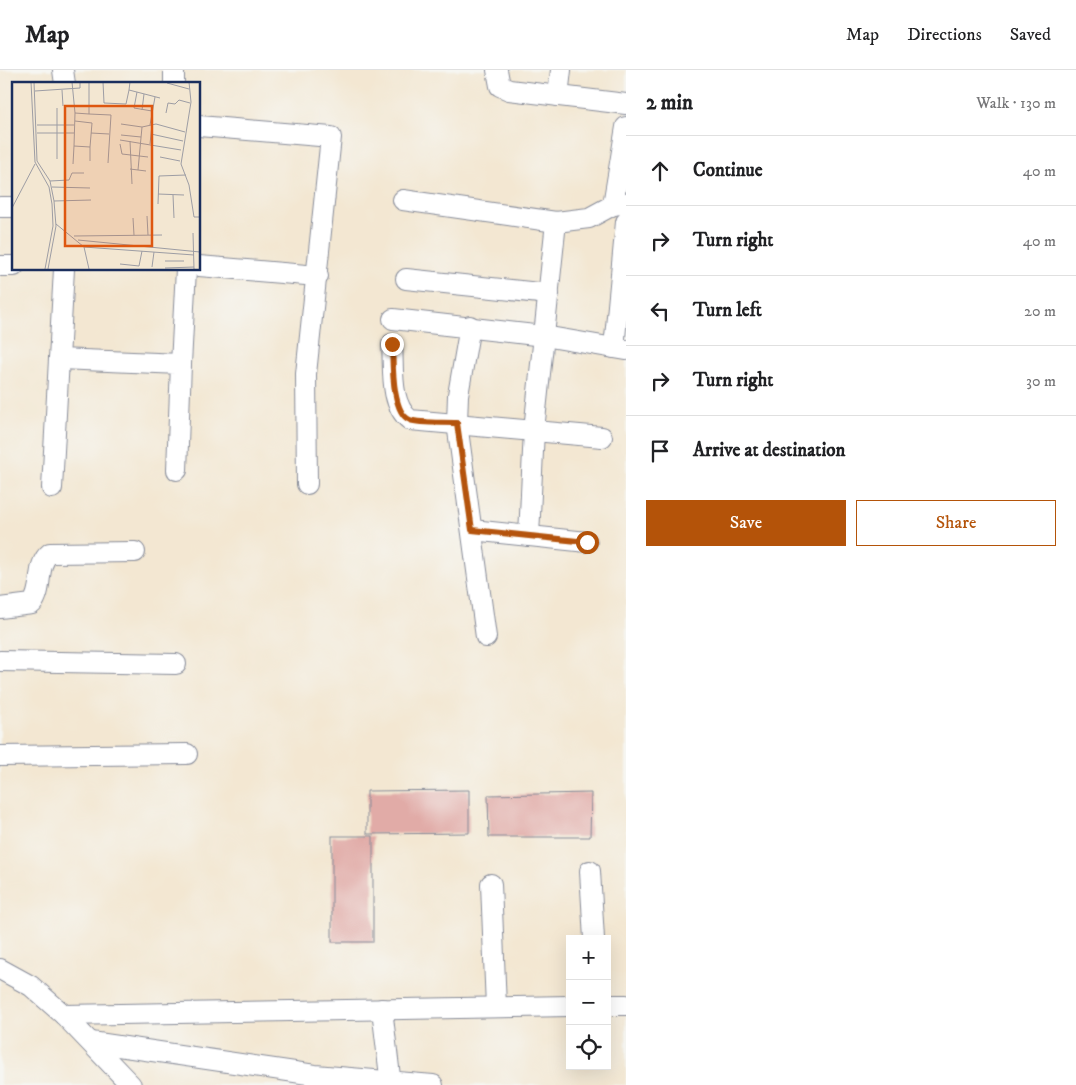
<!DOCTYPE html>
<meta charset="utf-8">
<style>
:root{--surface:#fff;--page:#f6f6f6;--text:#202124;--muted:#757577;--line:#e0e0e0;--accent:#b45309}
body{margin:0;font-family:"IM FELL DW Pica",serif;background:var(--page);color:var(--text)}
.controls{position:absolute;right:15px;bottom:15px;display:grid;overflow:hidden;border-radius:0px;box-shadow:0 5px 20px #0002}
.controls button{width:45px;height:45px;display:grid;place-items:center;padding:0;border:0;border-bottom:1px solid var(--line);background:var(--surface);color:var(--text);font:25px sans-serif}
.stop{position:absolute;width:15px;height:15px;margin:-11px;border:4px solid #b45309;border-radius:50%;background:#fff}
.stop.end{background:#b45309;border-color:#fff;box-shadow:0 1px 5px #0008}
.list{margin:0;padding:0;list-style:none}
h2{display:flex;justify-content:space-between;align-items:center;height:65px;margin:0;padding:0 20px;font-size:21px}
h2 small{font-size:16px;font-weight:400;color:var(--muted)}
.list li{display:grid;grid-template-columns:32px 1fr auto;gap:15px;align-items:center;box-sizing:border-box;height:70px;padding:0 20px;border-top:1px solid var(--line)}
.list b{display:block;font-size:19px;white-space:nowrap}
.list em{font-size:16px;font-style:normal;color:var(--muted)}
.actions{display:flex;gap:10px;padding:15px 20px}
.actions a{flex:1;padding:11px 0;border:1px solid var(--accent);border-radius:0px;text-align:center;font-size:18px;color:var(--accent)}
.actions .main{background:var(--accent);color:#fff}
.icon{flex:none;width:28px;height:28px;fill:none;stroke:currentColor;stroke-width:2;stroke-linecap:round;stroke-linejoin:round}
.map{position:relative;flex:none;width:626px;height:1015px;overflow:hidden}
header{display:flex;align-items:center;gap:30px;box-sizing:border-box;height:70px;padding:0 25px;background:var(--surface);border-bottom:1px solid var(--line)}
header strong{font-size:24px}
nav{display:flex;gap:28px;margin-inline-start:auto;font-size:18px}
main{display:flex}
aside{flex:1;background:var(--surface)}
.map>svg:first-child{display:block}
.building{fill:#e1aba7}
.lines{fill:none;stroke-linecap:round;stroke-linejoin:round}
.minor-casing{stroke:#878b98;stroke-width:22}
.minor{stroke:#fff;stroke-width:20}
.route{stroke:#b45309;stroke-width:6}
.inset-road{fill:none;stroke:#9d9da4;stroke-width:1}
.view{fill:#de5710;fill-opacity:0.15;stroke:#de5710;stroke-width:2.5}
.inset-edge{fill:none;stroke:#1b2f5e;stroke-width:2.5}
</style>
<header>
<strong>Map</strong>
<nav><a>Map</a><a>Directions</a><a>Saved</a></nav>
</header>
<main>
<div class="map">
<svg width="626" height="1015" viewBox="0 0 626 1015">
<rect width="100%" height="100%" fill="#f6f6f2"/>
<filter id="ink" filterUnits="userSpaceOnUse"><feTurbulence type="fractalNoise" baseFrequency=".02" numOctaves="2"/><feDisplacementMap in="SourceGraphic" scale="10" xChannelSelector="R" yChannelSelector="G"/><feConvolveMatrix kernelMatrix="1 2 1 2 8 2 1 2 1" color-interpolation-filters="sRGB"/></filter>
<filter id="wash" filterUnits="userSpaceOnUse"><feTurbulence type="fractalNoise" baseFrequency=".0096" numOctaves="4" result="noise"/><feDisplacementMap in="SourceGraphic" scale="20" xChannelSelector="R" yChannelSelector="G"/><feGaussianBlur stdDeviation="1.12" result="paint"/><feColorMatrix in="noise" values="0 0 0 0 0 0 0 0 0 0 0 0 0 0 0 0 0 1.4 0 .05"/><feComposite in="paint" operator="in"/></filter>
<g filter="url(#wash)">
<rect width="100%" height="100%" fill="#f3e7d2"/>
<g id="blocks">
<g class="building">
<path d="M469 720V763L367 764V721Z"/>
<path d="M591 723 590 767H489L488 725Z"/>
<rect x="332" y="766" width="41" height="106"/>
</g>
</g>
</g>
<g filter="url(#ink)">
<use href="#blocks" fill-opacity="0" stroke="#878b98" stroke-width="1"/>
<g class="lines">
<g class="minor-casing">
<g id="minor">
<path d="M63 0 65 14"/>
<path d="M497 0 500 16 509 20 626 34"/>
<path d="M174 14V0"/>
<path d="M558 26 561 0"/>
<path d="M199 56 331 67 306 304 307 414"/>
<path d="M403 130 556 152 589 148 613 135 626 133"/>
<path d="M613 135 626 57"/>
<path d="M0 137H14"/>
<path d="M0 196H14"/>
<path d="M199 196 318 206"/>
<path d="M64 199 59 289 181 294 177 400"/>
<path d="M406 209 549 224"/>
<path d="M393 249 544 266 626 280"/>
<path d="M470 256 458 325 457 353 486 567"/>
<path d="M392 274C394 298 389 334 410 350L602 367"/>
<path d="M614 278 626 152"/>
<path d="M181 294 186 199"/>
<path d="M52 418 59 289"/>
<path d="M472 460 587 472"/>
<path d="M529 466 534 360 556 152"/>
<path d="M0 538 32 534C44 519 35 495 50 483L135 482"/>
<path d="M0 591 176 594"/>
<path d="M0 686 187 684"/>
<path d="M590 801 594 869"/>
<path d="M491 814 496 937"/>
<path d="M0 899 31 916 64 945 131 1015"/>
<path d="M607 935H626"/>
<path d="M382 939 391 1015"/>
<path d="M64 945 570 936"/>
<path d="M91 972 315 1005 433 1015"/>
</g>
</g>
<use href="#minor" class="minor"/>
</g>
</g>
<g class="lines" filter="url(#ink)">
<path class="route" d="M392 274C393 291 391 343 410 350 420 354 445 352 457 353L472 460 587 472"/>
</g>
<g transform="translate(12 12)">
<rect width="188" height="188" fill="#f3e7d2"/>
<path class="inset-road" d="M19 0 23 80 37 105 40 122 41 144 33 187M22 0 25 79 38 99 42 119 44 144 36 187M60 0 63 31M77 0V32L63 31 62 64 78 65V79M91 0 92 21 114 22 117 8M118 0 117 8 148 16M177 0 179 20 169 82 177 103 182 135H188M155 1 177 7M50 8 51 24M23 9 68 6V0M125 10 122 26 140 29M130 28 132 12M154 31 156 21 163 22 167 18 178 21M77 32 99 33 96 81M63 39 80 41 78 65M109 42 130 45 144 42 173 50M25 43H62M138 43 143 15M25 51H62M79 51 97 52M139 52 171 59M109 53 129 55M108 58 169 68M118 59 120 102M108 62 110 72 136 75M138 62 140 42M148 75 168 79M45 77V26M61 82 62 64M118 87 134 89M126 88 130 45M38 99 57 98 60 91H72M40 105 78 106M146 112 172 113M161 113 162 136M42 119 79 118M146 122 147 94 174 93M0 126 23 82M135 134 136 153M121 136 122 153M44 142 72 165 77 187M181 151 182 187M62 154 150 153M66 158 188 170M72 165 182 173M153 179H172M108 182 127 184 130 169M140 185 142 170M153 186 182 185"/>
<path class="view" d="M53 24H140V164H53Z"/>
<rect width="188" height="188" class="inset-edge"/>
</g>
</svg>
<div class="controls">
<button>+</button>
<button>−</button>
<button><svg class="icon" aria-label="locate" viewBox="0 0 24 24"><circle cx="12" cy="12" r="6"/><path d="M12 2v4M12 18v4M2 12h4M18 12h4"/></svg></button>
</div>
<div class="stop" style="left:587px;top:472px"></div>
<div class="stop end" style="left:392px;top:274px"></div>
</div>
<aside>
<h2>2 min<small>Walk · 130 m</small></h2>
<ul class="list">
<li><svg class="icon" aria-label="ahead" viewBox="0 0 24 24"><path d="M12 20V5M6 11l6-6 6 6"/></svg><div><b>Continue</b></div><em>40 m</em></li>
<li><svg class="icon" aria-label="right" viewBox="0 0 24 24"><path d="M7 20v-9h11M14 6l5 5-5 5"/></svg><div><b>Turn right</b></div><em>40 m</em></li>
<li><svg class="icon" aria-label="left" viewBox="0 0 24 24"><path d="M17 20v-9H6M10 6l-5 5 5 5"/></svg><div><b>Turn left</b></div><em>20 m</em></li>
<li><svg class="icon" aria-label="right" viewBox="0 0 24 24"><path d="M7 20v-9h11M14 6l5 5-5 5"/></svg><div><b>Turn right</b></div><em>30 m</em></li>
<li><svg class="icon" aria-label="arrive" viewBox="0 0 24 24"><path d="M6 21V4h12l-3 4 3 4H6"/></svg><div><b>Arrive at destination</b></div></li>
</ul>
<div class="actions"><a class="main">Save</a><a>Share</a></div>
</aside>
</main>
